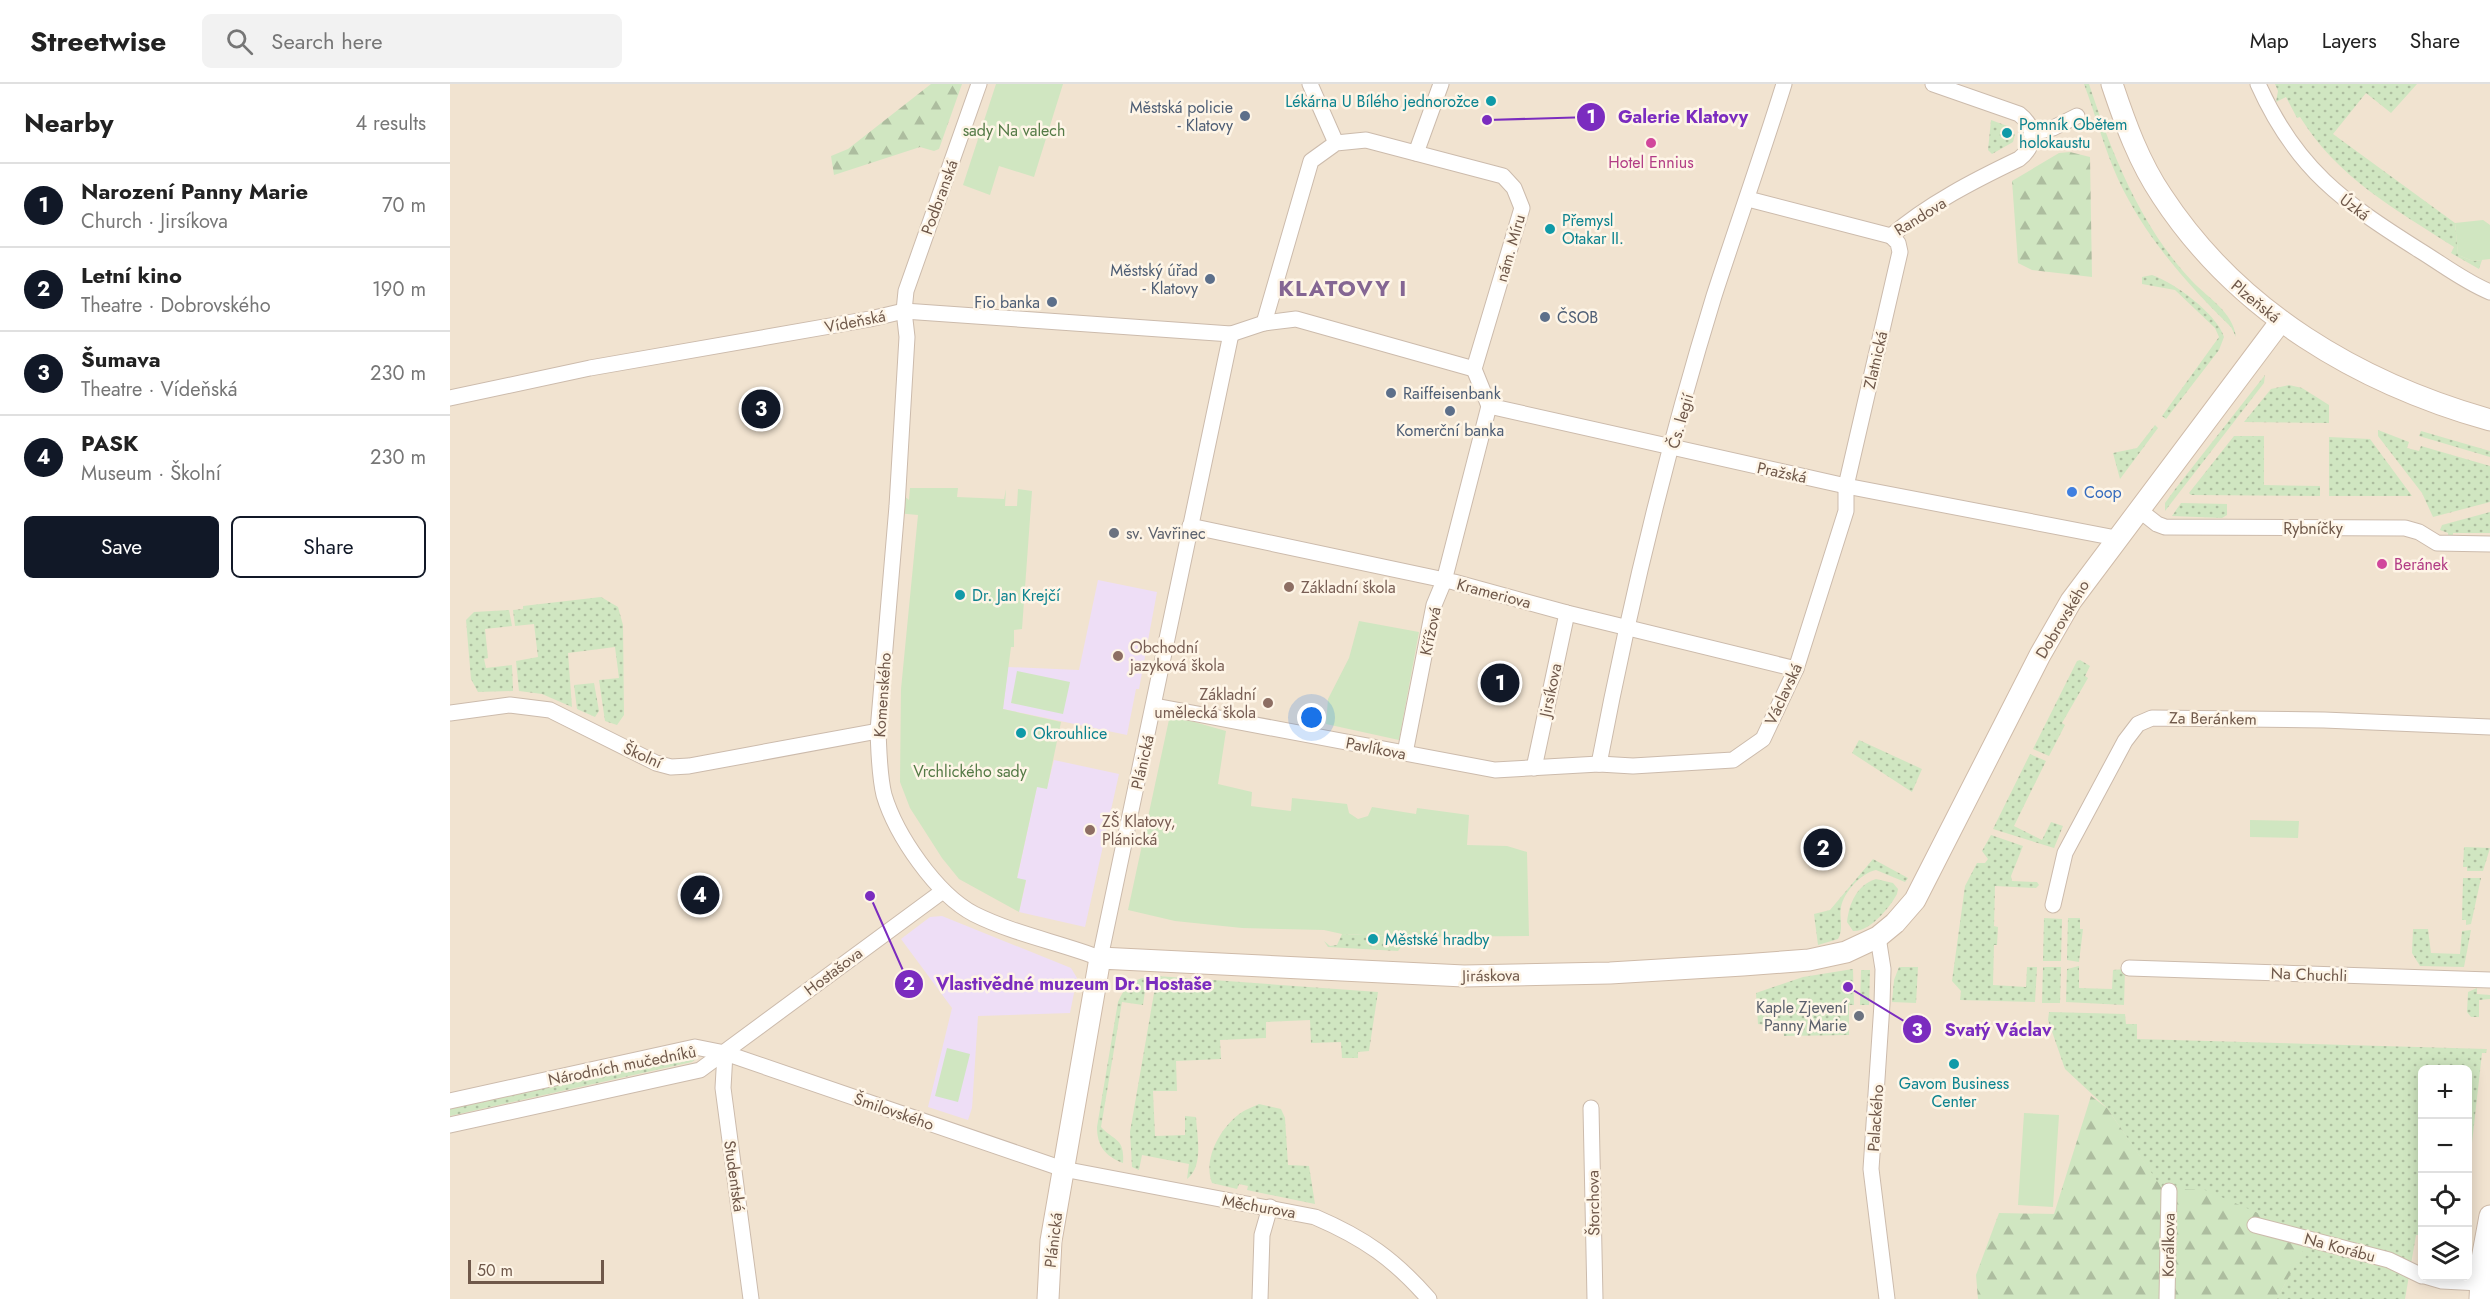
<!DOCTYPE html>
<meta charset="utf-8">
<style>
:root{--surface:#fff;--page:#f2f2f2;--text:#222;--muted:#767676;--line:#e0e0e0;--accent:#111827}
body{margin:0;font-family:Jost,sans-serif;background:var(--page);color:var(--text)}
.controls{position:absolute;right:18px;bottom:18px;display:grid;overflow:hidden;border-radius:9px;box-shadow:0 3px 15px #0003}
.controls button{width:54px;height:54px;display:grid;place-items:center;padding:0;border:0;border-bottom:2px solid var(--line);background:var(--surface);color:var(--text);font:30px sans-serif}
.scale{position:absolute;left:18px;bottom:15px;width:136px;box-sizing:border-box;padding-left:6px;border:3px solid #6f584a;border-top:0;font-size:16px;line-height:21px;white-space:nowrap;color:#6f584a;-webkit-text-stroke:4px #fef5e7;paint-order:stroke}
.you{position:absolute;left:862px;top:634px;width:21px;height:21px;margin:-15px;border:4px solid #fff;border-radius:50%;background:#1a73e8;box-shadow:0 0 0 9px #1a73e833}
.badge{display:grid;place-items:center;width:39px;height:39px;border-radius:50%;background:var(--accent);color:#fff;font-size:20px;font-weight:700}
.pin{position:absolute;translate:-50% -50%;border:3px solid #fff;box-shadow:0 2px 6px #0006}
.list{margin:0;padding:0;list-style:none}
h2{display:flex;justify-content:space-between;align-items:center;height:78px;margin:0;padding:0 24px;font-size:26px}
h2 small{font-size:20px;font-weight:400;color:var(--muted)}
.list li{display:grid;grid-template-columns:39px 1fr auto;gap:18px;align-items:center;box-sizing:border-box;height:84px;padding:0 24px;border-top:2px solid var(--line)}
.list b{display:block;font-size:22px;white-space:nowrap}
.list p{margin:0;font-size:20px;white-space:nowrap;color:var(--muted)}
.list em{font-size:20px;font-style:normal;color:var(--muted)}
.actions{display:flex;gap:12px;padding:18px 24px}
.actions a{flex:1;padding:14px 0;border:2px solid var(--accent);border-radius:9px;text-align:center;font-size:21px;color:var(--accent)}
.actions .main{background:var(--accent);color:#fff}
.icon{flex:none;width:33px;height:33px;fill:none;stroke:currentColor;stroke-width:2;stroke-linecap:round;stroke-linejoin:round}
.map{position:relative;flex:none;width:2040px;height:1215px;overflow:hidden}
header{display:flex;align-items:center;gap:36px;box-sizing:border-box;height:84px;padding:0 30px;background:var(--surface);border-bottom:2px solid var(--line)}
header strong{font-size:28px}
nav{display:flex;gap:33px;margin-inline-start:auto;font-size:21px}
.search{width:420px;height:54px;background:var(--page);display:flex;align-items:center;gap:15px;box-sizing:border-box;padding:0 21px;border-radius:9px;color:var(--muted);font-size:22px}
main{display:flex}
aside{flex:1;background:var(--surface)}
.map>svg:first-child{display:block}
.residential{fill:#f1e3d0;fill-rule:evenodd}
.education{fill:#eedef6}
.grass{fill:url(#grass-dots)}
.forest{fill:url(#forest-firs)}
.park{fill:#d0e6c1}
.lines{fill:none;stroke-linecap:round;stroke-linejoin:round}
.street-casing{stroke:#ccbbac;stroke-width:17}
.secondary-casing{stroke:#cfbba9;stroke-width:23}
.street{stroke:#fff;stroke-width:15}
.secondary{stroke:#fff;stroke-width:21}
.culture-dot{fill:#0f9aa8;stroke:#fef5e7;stroke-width:2}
.service-dot{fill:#5c6f8a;stroke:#fef5e7;stroke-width:2}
.hotel-dot{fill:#d1479c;stroke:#fef5e7;stroke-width:2}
.shop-dot{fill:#3f7fe0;stroke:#fef5e7;stroke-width:2}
.worship-dot{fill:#6b7280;stroke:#fef5e7;stroke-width:2}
.education-dot{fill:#8d6e63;stroke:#fef5e7;stroke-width:2}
.labels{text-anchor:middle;stroke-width:5;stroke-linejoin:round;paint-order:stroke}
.culture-label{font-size:16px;fill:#0d838f;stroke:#fef5e7;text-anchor:start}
.service-label{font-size:16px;fill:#4e5e75;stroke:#fef5e7;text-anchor:end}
.park-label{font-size:16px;fill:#547a46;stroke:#fef5e7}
.hotel-label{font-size:16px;fill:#b23c85;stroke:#fef5e7}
.street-label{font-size:16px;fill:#6f584a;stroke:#fef5e7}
.shop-label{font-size:16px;fill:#366cbe;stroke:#fef5e7;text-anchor:start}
.worship-label{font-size:16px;fill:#5b616d;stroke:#fef5e7;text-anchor:start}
.education-label{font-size:16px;fill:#785e54;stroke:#fef5e7;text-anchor:start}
.district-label{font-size:22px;font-weight:bold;letter-spacing:1.5px;fill:#846693;stroke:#fef5e7}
.leader{fill:none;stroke:#7b2cbf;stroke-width:2}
.callout-dot{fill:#7b2cbf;stroke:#fef5e7;stroke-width:2}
.mark-label{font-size:18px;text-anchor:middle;font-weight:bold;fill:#fff}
.callout-label{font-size:18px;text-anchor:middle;font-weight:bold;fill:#7b2cbf;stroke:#fef5e7;stroke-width:5;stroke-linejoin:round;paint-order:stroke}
</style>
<header>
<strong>Streetwise</strong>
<div class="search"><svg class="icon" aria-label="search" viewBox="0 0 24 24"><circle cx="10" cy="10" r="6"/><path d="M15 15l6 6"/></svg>Search here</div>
<nav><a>Map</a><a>Layers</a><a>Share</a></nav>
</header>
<main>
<aside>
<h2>Nearby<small>4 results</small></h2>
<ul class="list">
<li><span class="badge">1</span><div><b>Narození Panny Marie</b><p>Church · Jirsíkova</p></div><em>70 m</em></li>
<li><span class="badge">2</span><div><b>Letní kino</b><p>Theatre · Dobrovského</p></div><em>190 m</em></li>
<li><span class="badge">3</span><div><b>Šumava</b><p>Theatre · Vídeňská</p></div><em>230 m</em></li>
<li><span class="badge">4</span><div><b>PASK</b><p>Museum · Školní</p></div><em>230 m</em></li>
</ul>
<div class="actions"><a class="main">Save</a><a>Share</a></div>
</aside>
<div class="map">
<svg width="2040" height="1215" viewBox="0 0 2040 1215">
<defs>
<pattern id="grass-dots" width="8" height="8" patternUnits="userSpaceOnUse" patternTransform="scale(1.5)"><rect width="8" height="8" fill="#d0e6c1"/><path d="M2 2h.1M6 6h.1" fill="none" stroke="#adbd9f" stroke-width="1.8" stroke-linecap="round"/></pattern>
<pattern id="forest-firs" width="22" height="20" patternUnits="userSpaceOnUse" patternTransform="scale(1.5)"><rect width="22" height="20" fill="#d0e6c1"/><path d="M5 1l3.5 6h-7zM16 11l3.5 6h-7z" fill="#adbd9f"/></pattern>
</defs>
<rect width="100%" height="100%" fill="#faf1e1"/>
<path class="residential" d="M0 0H2040V1215H0ZM1972 986H2018V1192H1972Z"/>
<g class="education">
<path d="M648 496 707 508 689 605H686L677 651 553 625 558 583 629 586Z"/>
<path d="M604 676 669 690 635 843 569 828 576 797 567 795 587 702 597 704Z"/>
<path d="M492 832 621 884 627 894 620 929 528 932 522 1024 518 1036 478 1023 502 924 451 855 480 833Z"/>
</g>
<g class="grass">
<path d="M1634 0H1639C1662 70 1690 142 1742 197 1758 214 1783 228 1786 253L1781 243C1736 199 1695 153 1668 95 1654 64 1646 32 1634 0Z"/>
<path d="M1825 0H1967L1941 29 1916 9 1883 50 2005 139 2008 171 2023 177 2032 176 2029 185 2001 169 2004 163C1945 125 1888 94 1850 33L1847 34 1836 13 1826 18 1828 7Z"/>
<path d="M1541 36 1560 43 1565 51 1563 58 1542 70 1538 66Z"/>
<path d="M1702 191C1725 199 1767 230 1774 253L1769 266 1716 335 1712 332 1769 253 1765 244 1725 206 1692 200V193Z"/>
<path d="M1815 291 1814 299 1715 427V419L1726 404Z"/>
<path d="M1839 301 1852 304 1879 321V339L1794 338 1821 305Z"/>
<path d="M1705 341 1708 344 1670 395 1663 369 1687 364Z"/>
<path d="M1928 346 1959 358 1957 364 1969 367 1971 362 2040 382V418L1983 433 1972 409 1928 352Z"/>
<path d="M1971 347 2040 367V373L1969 352Z"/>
<path d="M1784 352H1814V401L1870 402V412L1741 411 1739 409Z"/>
<path d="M1879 353 1920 355 1962 412H1879Z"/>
<path d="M1731 419 1777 420V431L1772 434 1722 432Z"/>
<path d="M2040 428V449H2003V453H1998V449L1990 446 1992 441Z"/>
<path d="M151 513 168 523 173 541 174 631 167 641 155 637 149 596 169 594 165 563 118 569 122 623 92 610 69 607 66 577 88 573 84 540 65 542 63 526 73 525V522Z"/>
<path d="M59 526 62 542 35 545 38 574 34 575 36 584 62 581 63 607 28 608 21 595 16 536 24 528Z"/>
<path d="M1630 576 1640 582 1635 592 1638 594 1612 639 1615 641 1599 672 1583 665 1627 577Z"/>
<path d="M144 599 149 627 145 633 127 625 124 601Z"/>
<path d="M1409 656 1472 685 1462 708 1402 669Z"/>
<path d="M1580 670 1596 677 1564 742 1592 756 1601 738 1613 742 1604 764 1543 745Z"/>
<path d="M1541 751 1573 762 1561 792 1562 797 1587 798 1589 801 1586 804 1545 802 1544 842 1548 843 1547 861H1544L1543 901 1576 903 1577 883H1587L1585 918 1510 916 1511 907 1502 897 1515 802 1527 779H1535L1538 775 1532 767Z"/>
<path d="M2014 763 2040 764 2033 787H2017V783H2013Z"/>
<path d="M1423 775 1458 794 1455 798 1426 786C1411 789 1394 808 1391 823 1389 833 1394 846 1388 855L1368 861 1364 830 1380 826Z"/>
<path d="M2013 794H2031L2021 840 2016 841V836H2012Z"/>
<path d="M1426 795 1443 799 1448 805 1447 810C1440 823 1420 848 1403 847L1397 838C1399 819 1407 801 1426 795Z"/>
<path d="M1594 834 1612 835 1611 877H1593Z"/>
<path d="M1618 834H1630V845H1633L1629 878 1617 876Z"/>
<path d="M1963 845H1978L1981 869 2010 870 2012 847 2021 846 2014 883 1970 882 1962 869Z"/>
<path d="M892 850 959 853 948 867 878 863 874 857 880 862 887 861Z"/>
<path d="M1629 882V904L1662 905 1663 886 1675 885 1674 921 1616 918 1617 885Z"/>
<path d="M1449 883H1468L1466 919 1442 918 1444 896Z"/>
<path d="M1593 883H1611L1610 919H1592Z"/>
<path d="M1403 885 1404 921H1399V951L1334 952 1333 943 1308 940 1306 909 1353 893Z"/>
<path d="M1411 886H1420L1419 921H1410Z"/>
<path d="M707 892 928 908 919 967 908 968V974H892L891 958 861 959 860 936 816 938V954L770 956 771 975 726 977 727 1007H703L705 1052 735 1051V1032L746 1033C747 1052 754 1082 737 1095L739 1080 692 1071 689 1086 682 1083 680 1048Z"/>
<path d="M697 893 693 921 672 918 651 1043C664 1057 675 1054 673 1079 655 1072 647 1062 647 1043L668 918C674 904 681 896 697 893Z"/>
<path d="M2027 904V910L2040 911V915L2029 916V933H2021L2017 928 2018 908Z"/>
<path d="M1599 928 1675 930 1676 940H1687V955L2037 965 2036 969H2032L2018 1095V986H1972V1151H1966L1955 1215H1827L1860 1152 1712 1105 1657 1024 1615 985 1598 936Z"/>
<path d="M243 971 246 975 242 978 0 1032V1025Z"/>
<path d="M809 1020 831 1025 835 1034 838 1081 859 1082 865 1120 797 1106 798 1102 789 1100 787 1105 762 1099C753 1076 769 1046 788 1031 794 1026 803 1023 809 1020Z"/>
</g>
<g class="forest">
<path d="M481 0H512L489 65 484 67 470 63 384 91 381 72 398 65Z"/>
<path d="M1620 68 1640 73 1642 193 1582 186 1568 179 1562 97 1609 69Z"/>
<path d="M1641 1012 1657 1024 1712 1104 1755 1106 1861 1152 1827 1215H1528L1526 1191 1549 1129 1604 1130Z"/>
</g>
<g class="park">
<path d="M546 0H613L584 93 549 82 540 111 513 101Z"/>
<path d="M2033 136 2040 141V175L2023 177 2008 171 2005 139Z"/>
<path d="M460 404H508L507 413 554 415 556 405 555 422H567L568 405 582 407 572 545 564 546V563H561L553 625 611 638 597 705 587 703 567 794 576 796 569 828 509 795 492 774 460 724 450 698 451 605 468 431 446 429 448 407 459 416Z"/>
<path d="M909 537 969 548 949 656 876 640 878 615 899 574Z"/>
<path d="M567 587 620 598 613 630 561 619Z"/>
<path d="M720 631 776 647 768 700 802 708 801 722 841 727 842 714 897 720 899 729 908 735 918 732 922 723 966 730 967 724 1019 731 1017 761 1057 762 1077 768 1079 852 964 853 892 850 874 846 792 844 725 837 678 826Z"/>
<path d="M1800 736 1849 737 1848 754 1800 753Z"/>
<path d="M497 964 520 970 508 1018 485 1012Z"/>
<path d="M1574 1029 1609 1031 1603 1123 1568 1121Z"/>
</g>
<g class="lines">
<g class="street-casing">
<g id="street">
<path d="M529 0 456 207 454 227 457 253 447 422 428 647C429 668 429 690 434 711 446 751 486 810 524 830 564 850 608 858 650 874L781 250"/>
<path d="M860 0 886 59"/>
<path d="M1808 0C1846 85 1893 118 1969 166 1992 180 2015 198 2040 208"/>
<path d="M1582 49 1603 44 1627 32"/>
<path d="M966 69 991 0"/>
<path d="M1298 115 1441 152"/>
<path d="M1441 152C1478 120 1525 96 1569 75 1586 62 1586 43 1569 30L1483 0"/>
<path d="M814 239 861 77 886 59 916 56 1053 92 1064 104 1072 124 1024 285"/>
<path d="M1024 285 1039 322 1396 402 1666 454"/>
<path d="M0 314 140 284 420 235 454 227 781 250 814 239 846 235 1024 285"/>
<path d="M1688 425 1707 440 1715 443 1955 444 1969 448 1987 459 2040 460"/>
<path d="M740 442 1004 498 1117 529 1346 585"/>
<path d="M705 622 1045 686 1149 680 1183 682 1283 676 1313 655 1346 585 1396 427V402L1450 168 1448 159 1441 152"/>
<path d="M0 629 60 621 100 626 206 679 221 683 239 682 428 647"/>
<path d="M955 669 984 521 994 497 1039 322"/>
<path d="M1149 680C1179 522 1217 365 1264 212 1287 141 1312 71 1334 0"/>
<path d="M1084 684 1117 529"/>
<path d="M1603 821 1615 769 1675 657 1688 640 1702 634 1874 636 2040 643"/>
<path d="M1428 853 1433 885 1432 920 1421 1085 1437 1215"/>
<path d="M1679 884 2040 896"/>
<path d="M275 969 273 1004 301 1215"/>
<path d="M0 1017 245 963 275 969 613 1085 865 1133C914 1154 944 1175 979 1215"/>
<path d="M1141 1024 1145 1215"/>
<path d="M0 1041 250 986 493 807"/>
<path d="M1805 1141 1939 1176 1972 1192"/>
<path d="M1975 1192 1992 1197 2030 1199"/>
<path d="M810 1215 812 1151 820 1123"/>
<path d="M1717 1215 1719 1107"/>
</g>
</g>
<g class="secondary-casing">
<g id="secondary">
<path d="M1662 0C1675 39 1689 78 1712 112 1788 228 1909 299 2040 336"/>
<path d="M598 1215 601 1157 650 874 1014 892 1160 889 1293 881 1359 876 1396 868 1428 853 1445 839 1465 816 1590 571 1621 517 1831 237"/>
<path d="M2030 1215 2032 1175 2040 1132"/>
</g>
</g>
<use href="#street" class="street"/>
<use href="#secondary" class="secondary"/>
</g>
<g class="culture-dot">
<circle cx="1041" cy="17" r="6"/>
<circle cx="1557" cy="49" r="6"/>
<circle cx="1100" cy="145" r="6"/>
<circle cx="510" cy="511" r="6"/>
<circle cx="571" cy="649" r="6"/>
<circle cx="923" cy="855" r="6"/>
<circle cx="1504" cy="980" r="6"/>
</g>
<g class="service-dot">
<circle cx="795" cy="32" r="6"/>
<circle cx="760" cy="195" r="6"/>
<circle cx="602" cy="218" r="6"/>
<circle cx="1095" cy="233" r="6"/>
<circle cx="941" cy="309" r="6"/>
<circle cx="1000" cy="327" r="6"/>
</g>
<g class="hotel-dot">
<circle cx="1201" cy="59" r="6"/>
<circle cx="1932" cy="480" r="6"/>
</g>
<circle class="shop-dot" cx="1622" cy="408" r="6"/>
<g class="worship-dot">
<circle cx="664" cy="449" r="6"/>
<circle cx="1409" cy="932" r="6"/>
</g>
<g class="education-dot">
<circle cx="839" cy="503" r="6"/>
<circle cx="668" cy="572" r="6"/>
<circle cx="818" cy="619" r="6"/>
<circle cx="640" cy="746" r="6"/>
</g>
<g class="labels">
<g class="culture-label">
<text x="1029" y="23" text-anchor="end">Lékárna U Bílého jednorožce</text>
<text x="1569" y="46">Pomník Obětem<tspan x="1569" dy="18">holokaustu</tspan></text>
<text x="1112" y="142">Přemysl<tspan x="1112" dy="18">Otakar II.</tspan></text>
<text x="522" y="517">Dr. Jan Krejčí</text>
<text x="583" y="655">Okrouhlice</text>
<text x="935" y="861">Městské hradby</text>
<text x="1504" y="1005" text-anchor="middle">Gavom Business<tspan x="1504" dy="18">Center</tspan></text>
</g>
<g class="service-label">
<text x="783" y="29">Městská policie<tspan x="783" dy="18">- Klatovy</tspan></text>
<text x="748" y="192">Městský úřad<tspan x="748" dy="18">- Klatovy</tspan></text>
<text x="590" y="224">Fio banka</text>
<text x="1107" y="239" text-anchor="start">ČSOB</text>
<text x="953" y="315" text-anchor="start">Raiffeisenbank</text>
<text x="1000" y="352" text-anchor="middle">Komerční banka</text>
</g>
<g class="park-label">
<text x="564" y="52">sady Na valech</text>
<text x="520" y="693">Vrchlického sady</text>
</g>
<g class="hotel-label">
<text x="1201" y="84">Hotel Ennius</text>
<text x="1944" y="486" text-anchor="start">Beránek</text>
</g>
<g class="street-label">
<text transform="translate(489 113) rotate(-70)" y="6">Podbranská</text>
<text transform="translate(1905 123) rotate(37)" y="6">Úzká</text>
<text transform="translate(1470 132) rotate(-32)" y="6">Randova</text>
<text transform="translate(1060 164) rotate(-74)" y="6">nám. Míru</text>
<text transform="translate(1806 217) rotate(39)" y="6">Plzeňská</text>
<text transform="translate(405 237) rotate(-11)" y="6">Vídeňská</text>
<text transform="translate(1425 276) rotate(-77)" y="6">Zlatnická</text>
<text transform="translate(1230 337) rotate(-74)" y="6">Čs. legií</text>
<text transform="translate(1332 388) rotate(12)" y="6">Pražská</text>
<text x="1863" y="450">Rybníčky</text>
<text transform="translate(1044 509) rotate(15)" y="6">Krameriova</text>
<text transform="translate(1612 535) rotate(-59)" y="6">Dobrovského</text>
<text transform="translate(980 547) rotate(-78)" y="6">Křížová</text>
<text transform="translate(1100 606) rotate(-78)" y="6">Jirsíkova</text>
<text transform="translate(1333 610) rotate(-65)" y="6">Václavská</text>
<text transform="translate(432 611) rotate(-86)" y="6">Komenského</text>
<text transform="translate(1763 634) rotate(1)" y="6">Za Beránkem</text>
<text transform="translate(926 664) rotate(11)" y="6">Pavlíkova</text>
<text transform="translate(193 671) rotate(24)" y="6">Školní</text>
<text transform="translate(692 678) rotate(-77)" y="6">Plánická</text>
<text transform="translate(383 887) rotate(-37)" y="6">Hostašova</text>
<text transform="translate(1859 890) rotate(2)" y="6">Na Chuchli</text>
<text transform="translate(1041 891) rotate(-1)" y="6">Jiráskova</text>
<text transform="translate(172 981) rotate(-11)" y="6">Národních mučedníků</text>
<text transform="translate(444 1027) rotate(19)" y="6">Šmilovského</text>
<text transform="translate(1425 1034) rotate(-86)" y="6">Palackého</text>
<text transform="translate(285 1092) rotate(82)" y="6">Studentská</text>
<text transform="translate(1143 1119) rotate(-91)" y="6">Štorchova</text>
<text transform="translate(809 1122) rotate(10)" y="6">Měchurova</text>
<text transform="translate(603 1156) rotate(-83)" y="6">Plánická</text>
<text transform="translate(1718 1161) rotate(-89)" y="6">Korálkova</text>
<text transform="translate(1890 1163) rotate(15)" y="6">Na Korábu</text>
</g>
<g class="shop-label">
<text x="1634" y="414">Coop</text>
</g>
<g class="worship-label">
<text x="676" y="455">sv. Vavřinec</text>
<text x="1397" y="929" text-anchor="end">Kaple Zjevení<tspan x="1397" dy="18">Panny Marie</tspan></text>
</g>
<g class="education-label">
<text x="851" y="509">Základní škola</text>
<text x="680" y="569">Obchodní<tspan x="680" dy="18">jazyková škola</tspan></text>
<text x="806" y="616" text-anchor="end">Základní<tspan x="806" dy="18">umělecká škola</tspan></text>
<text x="652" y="743">ZŠ Klatovy,<tspan x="652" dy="18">Plánická</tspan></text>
</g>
<g class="district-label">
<text x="893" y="212">KLATOVY I</text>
</g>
</g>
<path class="leader" d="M1037 36L1141 33M420 812L459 900M1398 903L1467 945"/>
<g class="callout-dot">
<circle cx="1037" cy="36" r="6"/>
<circle cx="420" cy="812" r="6"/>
<circle cx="1398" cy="903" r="6"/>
<circle cx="1141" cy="33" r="15"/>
<circle cx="459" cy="900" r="15"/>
<circle cx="1467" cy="945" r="15"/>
</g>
<g class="mark-label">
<text x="1141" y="39">1</text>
<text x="459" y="906">2</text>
<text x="1467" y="952">3</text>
</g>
<g class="callout-label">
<text x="1233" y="39">Galerie Klatovy</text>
<text x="624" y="906">Vlastivědné muzeum Dr. Hostaše</text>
<text x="1548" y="952">Svatý Václav</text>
</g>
</svg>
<div class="controls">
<button>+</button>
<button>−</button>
<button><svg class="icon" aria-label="locate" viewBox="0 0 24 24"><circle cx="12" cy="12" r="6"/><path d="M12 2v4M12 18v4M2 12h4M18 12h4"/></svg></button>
<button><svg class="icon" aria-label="layers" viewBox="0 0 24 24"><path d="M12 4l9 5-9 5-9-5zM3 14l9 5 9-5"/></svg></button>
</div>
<div class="scale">50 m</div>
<div class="you"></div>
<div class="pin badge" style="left:1050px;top:599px">1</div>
<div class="pin badge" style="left:1373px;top:764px">2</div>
<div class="pin badge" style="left:311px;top:325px">3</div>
<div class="pin badge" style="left:250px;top:811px">4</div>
</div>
</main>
